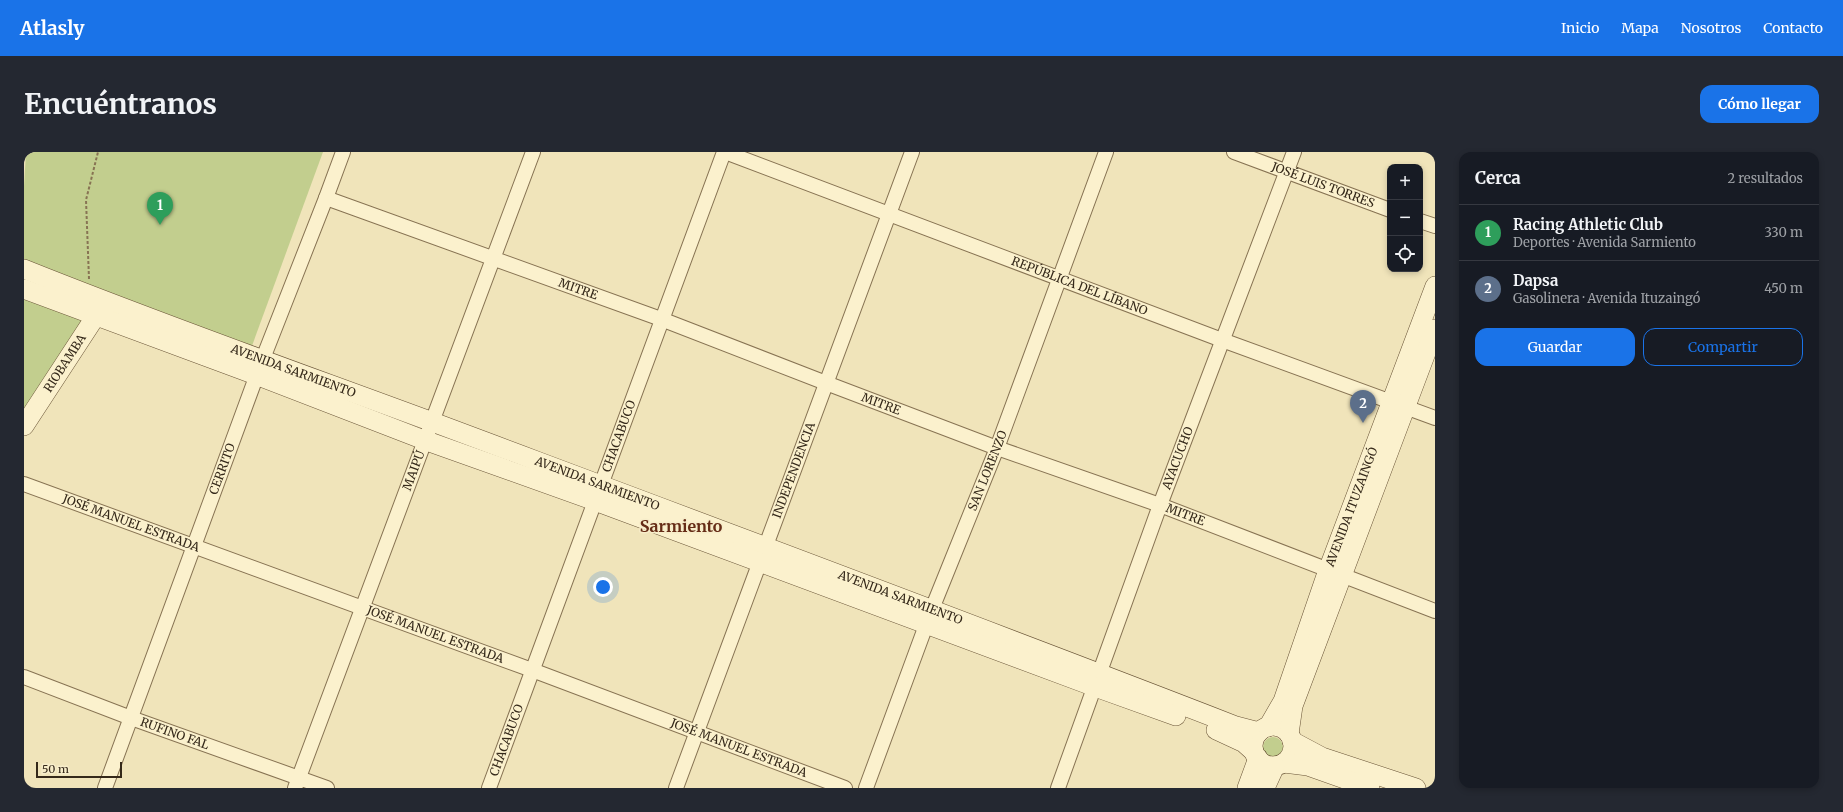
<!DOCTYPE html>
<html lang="es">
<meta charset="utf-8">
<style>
:root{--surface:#171b24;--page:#242831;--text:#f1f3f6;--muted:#9ea1a6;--line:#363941;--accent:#1a73e8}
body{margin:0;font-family:Merriweather,serif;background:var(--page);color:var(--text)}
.controls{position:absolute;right:12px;top:12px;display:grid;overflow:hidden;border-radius:8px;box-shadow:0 2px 6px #0003}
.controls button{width:36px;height:36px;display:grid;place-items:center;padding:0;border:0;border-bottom:1px solid var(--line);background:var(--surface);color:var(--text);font:20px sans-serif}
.scale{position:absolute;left:12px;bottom:10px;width:86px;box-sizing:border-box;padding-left:4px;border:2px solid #35291a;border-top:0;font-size:11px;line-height:14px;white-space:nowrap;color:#35291a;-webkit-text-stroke:3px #f7edca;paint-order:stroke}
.you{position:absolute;left:579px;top:435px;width:14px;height:14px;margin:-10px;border:3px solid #fff;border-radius:50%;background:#1a73e8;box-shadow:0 0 0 6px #1a73e833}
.badge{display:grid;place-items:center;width:26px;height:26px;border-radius:50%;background:var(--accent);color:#fff;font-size:13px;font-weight:700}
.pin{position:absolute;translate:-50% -33px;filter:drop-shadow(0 1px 2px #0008)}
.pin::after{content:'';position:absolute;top:21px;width:14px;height:12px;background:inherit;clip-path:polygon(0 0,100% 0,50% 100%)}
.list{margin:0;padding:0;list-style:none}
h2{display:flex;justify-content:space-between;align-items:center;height:52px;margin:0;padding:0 16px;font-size:17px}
h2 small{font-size:13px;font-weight:400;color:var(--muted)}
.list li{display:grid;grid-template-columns:26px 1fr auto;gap:12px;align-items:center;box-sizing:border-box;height:56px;padding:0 16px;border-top:1px solid var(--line)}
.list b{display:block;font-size:15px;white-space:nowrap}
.list p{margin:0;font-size:13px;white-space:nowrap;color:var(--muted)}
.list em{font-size:13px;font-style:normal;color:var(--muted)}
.actions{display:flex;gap:8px;padding:12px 16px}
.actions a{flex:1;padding:9px 0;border:1px solid var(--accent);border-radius:12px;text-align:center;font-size:14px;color:var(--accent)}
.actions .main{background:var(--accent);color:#fff}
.icon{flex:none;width:22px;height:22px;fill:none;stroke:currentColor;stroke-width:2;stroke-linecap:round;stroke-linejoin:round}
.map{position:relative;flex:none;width:1411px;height:636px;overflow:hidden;border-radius:12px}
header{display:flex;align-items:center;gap:24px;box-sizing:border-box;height:56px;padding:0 20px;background:var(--accent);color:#fff}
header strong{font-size:19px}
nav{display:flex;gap:22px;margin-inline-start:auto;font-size:14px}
.intro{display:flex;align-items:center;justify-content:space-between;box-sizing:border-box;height:96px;padding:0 24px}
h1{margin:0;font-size:28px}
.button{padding:10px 18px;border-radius:12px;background:var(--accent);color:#fff;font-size:14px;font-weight:700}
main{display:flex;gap:24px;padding:0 24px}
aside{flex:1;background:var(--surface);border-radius:12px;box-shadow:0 2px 6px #0003}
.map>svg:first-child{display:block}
.green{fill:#c2ce8e}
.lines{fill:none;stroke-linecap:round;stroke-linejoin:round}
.street-casing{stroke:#877353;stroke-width:16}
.secondary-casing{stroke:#695437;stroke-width:20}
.path{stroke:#877353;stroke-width:2;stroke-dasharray:3 2;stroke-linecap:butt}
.street{stroke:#fbf1cd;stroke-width:14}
.secondary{stroke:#fbf1cd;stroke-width:19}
.labels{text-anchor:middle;stroke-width:3;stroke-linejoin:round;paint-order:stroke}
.street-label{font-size:12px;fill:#35291a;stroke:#f7edca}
.district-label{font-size:16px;font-weight:bold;fill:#652c16;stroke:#f7edca}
</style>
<header>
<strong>Atlasly</strong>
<nav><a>Inicio</a><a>Mapa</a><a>Nosotros</a><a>Contacto</a></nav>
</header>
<div class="intro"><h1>Encuéntranos</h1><a class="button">Cómo llegar</a></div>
<main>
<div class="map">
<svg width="1411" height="636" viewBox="0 0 1411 636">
<rect width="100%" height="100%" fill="#f0e4ba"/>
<g class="green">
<path d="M2 0H299L225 202 0 111V34Z"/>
<path d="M0 144 59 168 0 259Z"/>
<circle cx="1249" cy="595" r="10"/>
</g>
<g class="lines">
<g class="street-casing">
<g id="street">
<path id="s1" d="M701 0 1198 188 1411 266"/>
<path id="s2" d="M1210 0 1366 58"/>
<path id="s3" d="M302 46 637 167 802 231 973 296 1136 353 1411 459"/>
<path d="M1396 69 1411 74"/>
<path id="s4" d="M0 332 508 518 821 636"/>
<path id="s5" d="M0 525 107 566 303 636"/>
<path id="s6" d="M81 636 238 209 302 46 319 0"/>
<path id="s7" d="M271 636 509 0"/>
<path id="s8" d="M465 636 700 0"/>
<path id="s9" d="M652 636 888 0"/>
<path id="s10" d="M842 636 908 457 973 296 1082 0"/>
<path id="s11" d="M1034 636 1136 353 1270 0"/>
</g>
</g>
<g class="secondary-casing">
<g id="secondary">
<path id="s12" d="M0 117C137 172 276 221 414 272 681 372 947 471 1212 574L1235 580"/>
<path d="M0 137 232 223 400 288 571 349 1071 535 1152 564"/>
<path id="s13" d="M0 274 79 153"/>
<circle cx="1249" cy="594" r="20"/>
<path id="s14" d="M1244 575 1259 549 1304 418 1411 134"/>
<path d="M1192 578 1220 591 1230 600"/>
<path d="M1265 582 1269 554 1411 177"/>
<path d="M1268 589 1298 605 1392 636"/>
<path d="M1260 611 1284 614 1346 636"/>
<path d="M1223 636 1234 606"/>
<path d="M1241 636 1251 614"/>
</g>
</g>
<path class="path" d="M65 127 62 48 74 0"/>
<use href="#street" class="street"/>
<use href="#secondary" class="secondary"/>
</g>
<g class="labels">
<g class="street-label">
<text dy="4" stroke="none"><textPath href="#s2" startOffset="95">JOSÉ LUIS TORRES</textPath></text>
<text dy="4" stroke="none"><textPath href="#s1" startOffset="379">REPÚBLICA DEL LÍBANO</textPath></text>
<text dy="4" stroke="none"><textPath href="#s3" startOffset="268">MITRE</textPath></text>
<text dy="4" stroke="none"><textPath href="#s13" startOffset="75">RIOBAMBA</textPath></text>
<text dy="4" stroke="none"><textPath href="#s12" startOffset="288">AVENIDA SARMIENTO</textPath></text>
<text dy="4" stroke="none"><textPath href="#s3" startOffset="592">MITRE</textPath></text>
<text dy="4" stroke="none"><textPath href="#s8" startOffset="375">CHACABUCO</textPath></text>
<text dy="4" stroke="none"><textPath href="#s11" startOffset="351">AYACUCHO</textPath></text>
<text dy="4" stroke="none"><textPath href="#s6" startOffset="340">CERRITO</textPath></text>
<text dy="4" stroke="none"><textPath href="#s7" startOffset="339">MAIPÚ</textPath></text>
<text dy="4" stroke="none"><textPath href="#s9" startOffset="339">INDEPENDENCIA</textPath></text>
<text dy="4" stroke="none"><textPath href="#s10" startOffset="340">SAN LORENZO</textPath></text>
<text dy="4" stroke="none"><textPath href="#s12" startOffset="612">AVENIDA SARMIENTO</textPath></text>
<text dy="4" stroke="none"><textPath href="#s14" startOffset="236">AVENIDA ITUZAINGÓ</textPath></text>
<text dy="4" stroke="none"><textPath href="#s3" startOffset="916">MITRE</textPath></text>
<text dy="4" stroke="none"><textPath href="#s4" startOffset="114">JOSÉ MANUEL ESTRADA</textPath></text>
<text dy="4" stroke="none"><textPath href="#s12" startOffset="936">AVENIDA SARMIENTO</textPath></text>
<text dy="4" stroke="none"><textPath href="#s4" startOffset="438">JOSÉ MANUEL ESTRADA</textPath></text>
<text dy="4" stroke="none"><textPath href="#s5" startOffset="161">RUFINO FAL</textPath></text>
<text dy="4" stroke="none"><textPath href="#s8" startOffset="51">CHACABUCO</textPath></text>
<text dy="4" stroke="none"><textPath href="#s4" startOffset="762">JOSÉ MANUEL ESTRADA</textPath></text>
</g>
<g class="district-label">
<text x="657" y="380">Sarmiento</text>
</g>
</g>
</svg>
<div class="controls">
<button>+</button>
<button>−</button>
<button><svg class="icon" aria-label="locate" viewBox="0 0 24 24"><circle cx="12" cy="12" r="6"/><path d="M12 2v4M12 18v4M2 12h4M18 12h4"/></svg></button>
</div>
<div class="scale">50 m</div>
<div class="you"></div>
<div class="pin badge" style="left:136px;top:73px;background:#2e9e5b">1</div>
<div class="pin badge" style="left:1339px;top:271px;background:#5c6f8a">2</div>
</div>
<aside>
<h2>Cerca<small>2 resultados</small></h2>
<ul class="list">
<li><span class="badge" style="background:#2e9e5b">1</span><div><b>Racing Athletic Club</b><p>Deportes · Avenida Sarmiento</p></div><em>330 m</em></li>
<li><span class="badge" style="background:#5c6f8a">2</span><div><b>Dapsa</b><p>Gasolinera · Avenida Ituzaingó</p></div><em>450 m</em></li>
</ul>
<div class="actions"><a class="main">Guardar</a><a>Compartir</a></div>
</aside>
</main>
